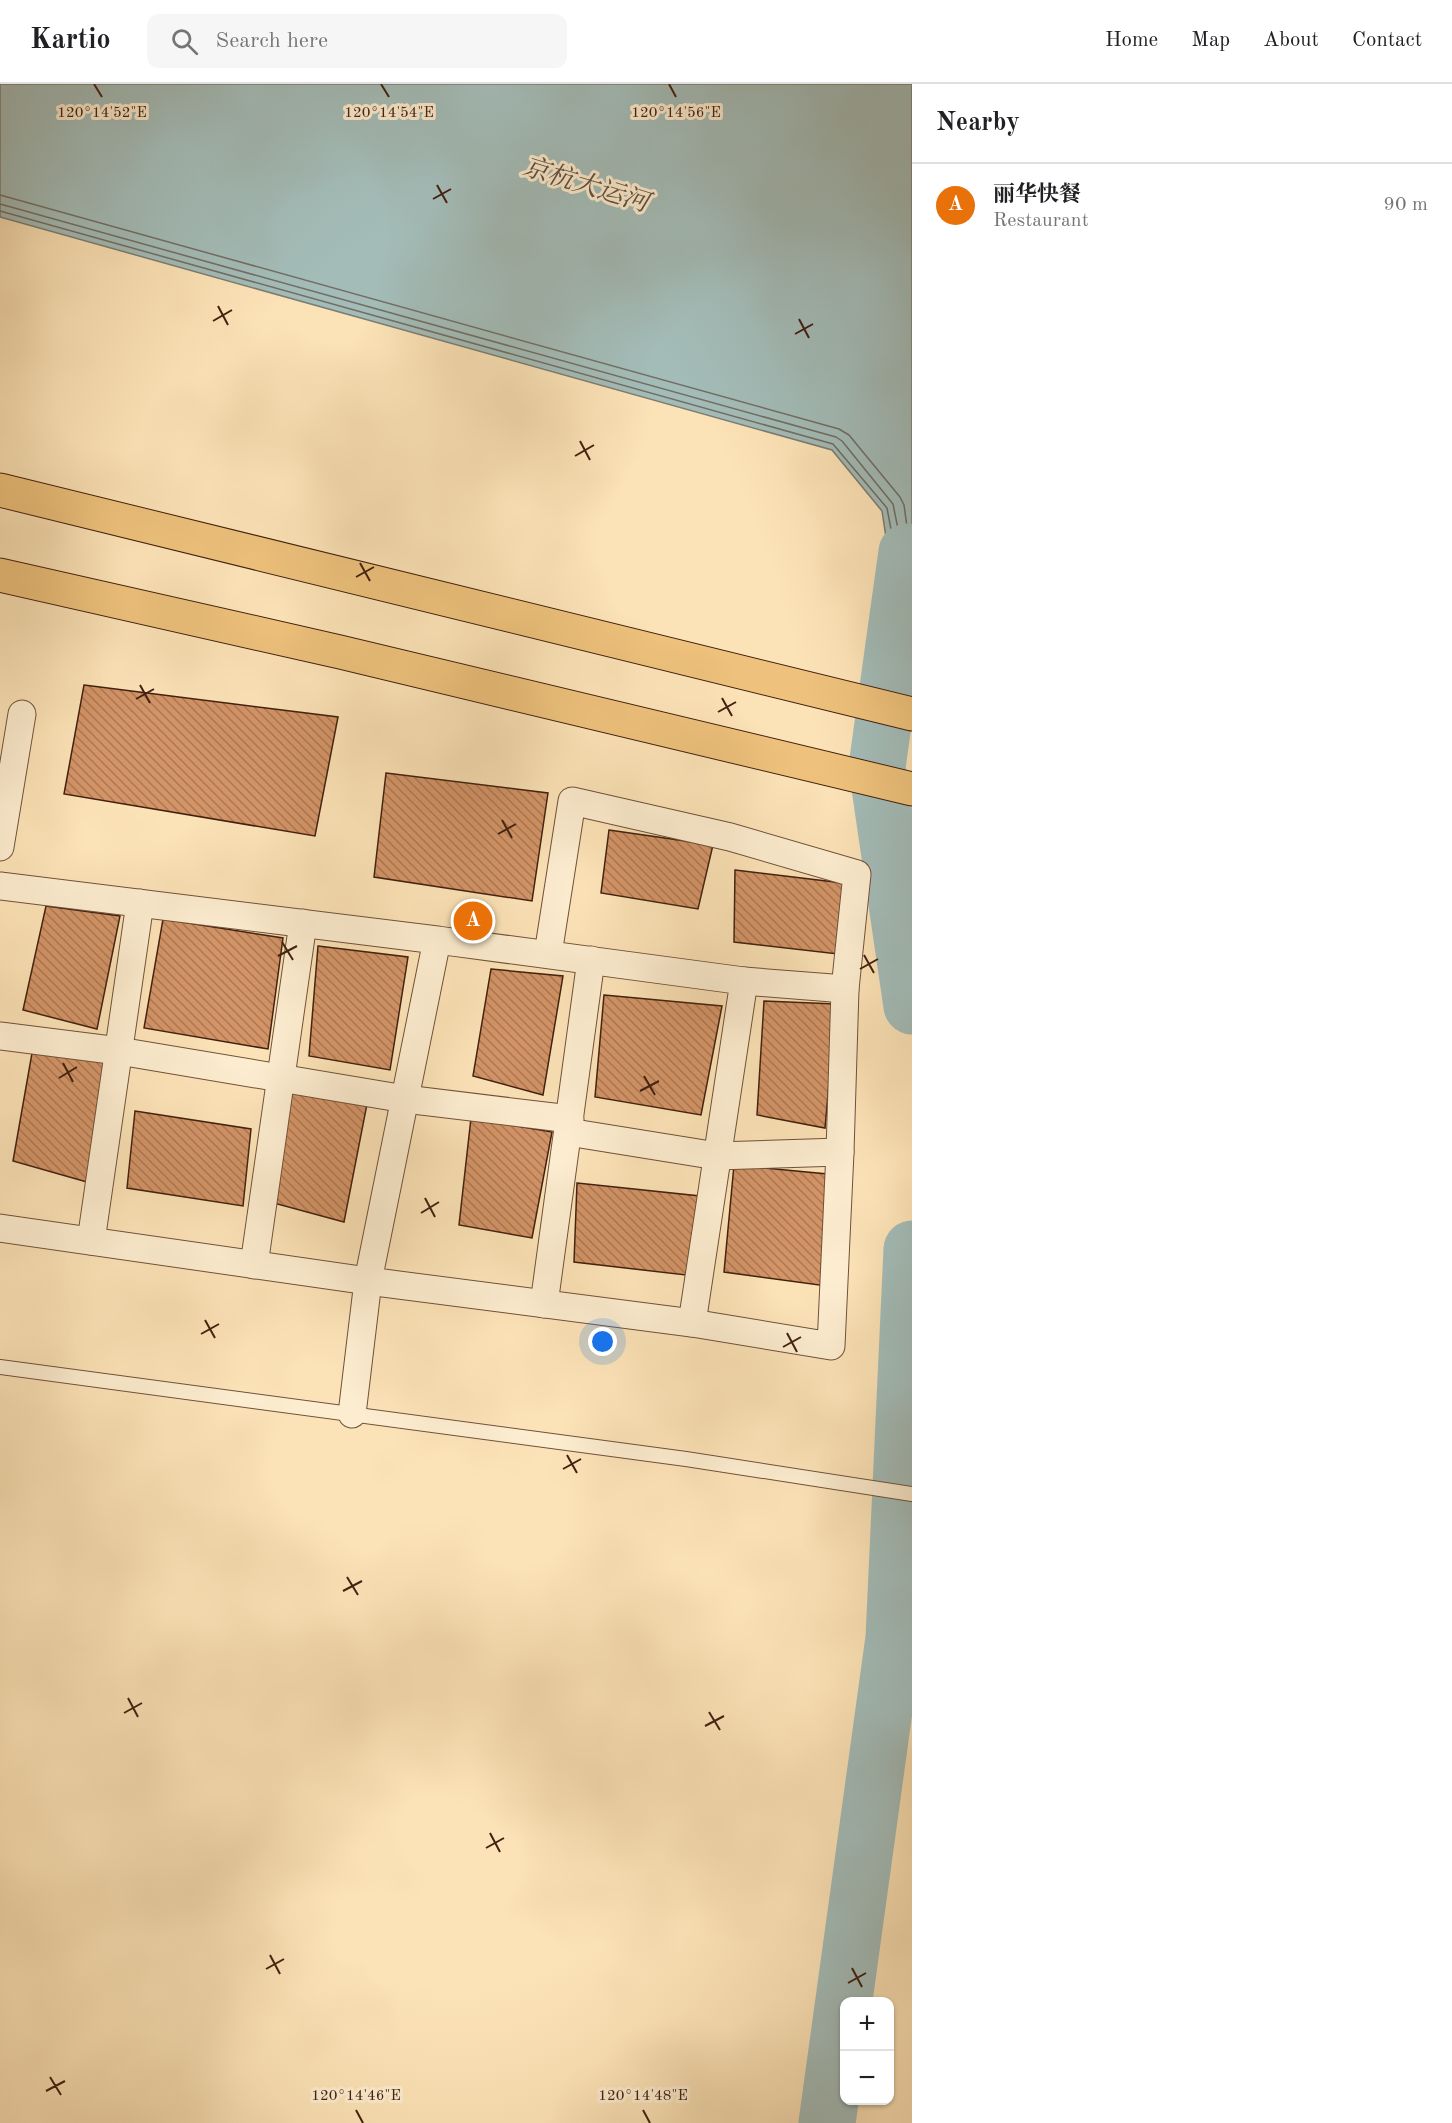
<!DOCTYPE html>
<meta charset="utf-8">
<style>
:root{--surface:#fff;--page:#f6f6f6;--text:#202124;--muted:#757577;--line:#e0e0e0;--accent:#8f2418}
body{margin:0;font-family:"Old Standard TT","Noto Serif SC",serif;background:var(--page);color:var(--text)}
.controls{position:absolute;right:18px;bottom:18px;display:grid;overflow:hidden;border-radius:12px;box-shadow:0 2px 4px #0004}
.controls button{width:54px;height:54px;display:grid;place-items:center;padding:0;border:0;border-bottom:2px solid var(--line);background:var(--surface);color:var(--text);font:30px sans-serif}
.you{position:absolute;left:603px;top:1258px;width:21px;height:21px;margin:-15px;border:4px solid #fff;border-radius:50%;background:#1a73e8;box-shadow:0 0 0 9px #1a73e833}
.badge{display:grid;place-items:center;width:39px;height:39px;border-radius:50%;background:var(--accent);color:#fff;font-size:20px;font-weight:700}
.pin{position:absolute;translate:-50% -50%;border:3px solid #fff;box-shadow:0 2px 6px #0006}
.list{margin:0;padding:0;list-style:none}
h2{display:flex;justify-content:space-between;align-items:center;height:78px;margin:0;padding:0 24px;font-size:26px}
h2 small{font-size:20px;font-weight:400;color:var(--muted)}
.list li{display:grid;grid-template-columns:39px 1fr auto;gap:18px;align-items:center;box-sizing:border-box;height:84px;padding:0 24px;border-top:2px solid var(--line)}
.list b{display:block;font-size:22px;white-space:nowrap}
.list p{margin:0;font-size:20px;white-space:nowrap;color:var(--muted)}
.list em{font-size:20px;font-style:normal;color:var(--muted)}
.icon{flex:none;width:33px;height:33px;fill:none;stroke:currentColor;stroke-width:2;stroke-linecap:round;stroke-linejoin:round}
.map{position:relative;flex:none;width:912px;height:2039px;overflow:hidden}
header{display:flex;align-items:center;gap:36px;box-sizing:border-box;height:84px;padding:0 30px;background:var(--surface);border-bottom:2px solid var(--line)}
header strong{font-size:28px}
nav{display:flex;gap:33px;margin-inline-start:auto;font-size:21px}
.search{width:420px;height:54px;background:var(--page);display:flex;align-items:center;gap:15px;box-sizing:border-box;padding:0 21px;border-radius:12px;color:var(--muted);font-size:22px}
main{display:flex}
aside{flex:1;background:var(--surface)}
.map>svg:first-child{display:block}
.water{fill:#a3bcb8;stroke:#7c7e74;stroke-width:1.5}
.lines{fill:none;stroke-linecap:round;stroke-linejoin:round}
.shore{stroke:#726e64;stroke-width:1.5}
.river{stroke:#a3bcb8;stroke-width:57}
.building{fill:url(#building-back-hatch);stroke:#42200f;stroke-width:1.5}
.service-casing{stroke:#705139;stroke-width:16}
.minor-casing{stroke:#705139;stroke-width:29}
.primary-casing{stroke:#42200f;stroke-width:35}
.service{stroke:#fdedd0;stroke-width:14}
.minor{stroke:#fdedd0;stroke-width:27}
.primary{stroke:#eec27c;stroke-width:33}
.ticks{fill:none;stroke:#42200f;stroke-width:2}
.labels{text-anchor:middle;stroke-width:6;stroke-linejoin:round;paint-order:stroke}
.water-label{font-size:26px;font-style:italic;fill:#5f4f42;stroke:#fdedd0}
.ticks-label{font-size:15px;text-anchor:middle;fill:#42200f;stroke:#fdedd0;stroke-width:6;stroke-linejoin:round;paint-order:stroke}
</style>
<header>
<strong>Kartio</strong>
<div class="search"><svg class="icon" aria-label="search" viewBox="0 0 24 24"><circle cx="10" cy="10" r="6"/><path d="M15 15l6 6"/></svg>Search here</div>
<nav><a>Home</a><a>Map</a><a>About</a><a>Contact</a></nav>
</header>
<main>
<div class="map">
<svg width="912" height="2039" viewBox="0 0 912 2039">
<defs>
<pattern id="building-back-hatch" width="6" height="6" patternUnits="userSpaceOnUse" patternTransform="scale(1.5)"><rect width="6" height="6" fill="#d39467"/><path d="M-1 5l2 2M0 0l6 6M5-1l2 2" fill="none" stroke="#ad7853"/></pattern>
</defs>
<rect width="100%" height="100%" fill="#fce3b7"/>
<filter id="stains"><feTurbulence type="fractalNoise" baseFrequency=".00333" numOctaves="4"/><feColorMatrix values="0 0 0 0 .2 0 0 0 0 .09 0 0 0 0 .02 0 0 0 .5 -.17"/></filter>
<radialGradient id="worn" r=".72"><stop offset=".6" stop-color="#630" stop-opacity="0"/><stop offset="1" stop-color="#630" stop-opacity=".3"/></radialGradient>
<path class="water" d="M0 0H912V471L887 460 882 427 832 366 0 133Z"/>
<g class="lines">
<g class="shore">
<path d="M0 111 839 345 849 351 900 413 904 421 907 443 912 446"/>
<path d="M0 120 836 353 842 357 893 420 899 450 912 456"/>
<path d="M0 127 833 360 887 424 893 456 912 464"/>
</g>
<g class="river">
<path d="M907 468 877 683 912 922"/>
<path d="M827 2039 894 1554 912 1165"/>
</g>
</g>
<g class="building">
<path d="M84 601 338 633 315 752 64 710Z"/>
<path d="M386 689 548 709 532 817 374 793Z"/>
<path d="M609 746 713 761 698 825 601 809Z"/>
<path d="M735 786 851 800 838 870 734 858Z"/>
<path d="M46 822 120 832 97 945 23 926Z"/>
<path d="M163 835 283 854 268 965 144 944Z"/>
<path d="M318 862 408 873 390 986 309 972Z"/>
<path d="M491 885 563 892 543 1011 473 992Z"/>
<path d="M604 911 722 922 701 1031 595 1013Z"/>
<path d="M764 917 836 920 825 1044 757 1031Z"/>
<path d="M32 969 111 979 87 1098 13 1077Z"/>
<path d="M288 1006 368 1015 344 1138 270 1118Z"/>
<path d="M135 1027 251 1045 243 1122 127 1104Z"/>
<path d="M471 1034 552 1048 532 1154 459 1141Z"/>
<path d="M734 1081 838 1091 834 1203 724 1188Z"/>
<path d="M577 1099 700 1112 686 1191 574 1178Z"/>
</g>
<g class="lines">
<g class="service-casing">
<path id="service" d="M0 1283 686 1375 912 1410"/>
</g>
<g class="minor-casing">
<g id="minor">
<path d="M0 763 22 630"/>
<path d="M0 802 437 856 368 1197 692 1239 744 897 437 856"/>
<path d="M548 870 572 717 730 753 857 790 845 905"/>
<path d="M744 897 845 905 840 1068"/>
<path d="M0 952 119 967 405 1015 570 1035"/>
<path d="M568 1048 717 1072 840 1068 831 1262 692 1239"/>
<path d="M0 1144 368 1197 352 1330"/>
<path d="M91 1157 140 819"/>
<path d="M254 1181 303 839"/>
<path d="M544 1220 591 876"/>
</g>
</g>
<g class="primary-casing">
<g id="primary">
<path d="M0 406 912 630"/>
<path d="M0 491 340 568 912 705"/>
</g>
</g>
<use href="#service" class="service"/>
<use href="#minor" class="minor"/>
<use href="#primary" class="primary"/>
</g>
<path class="ticks" d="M94 0 102 13M381 0 389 13M669 0 676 13M437 101 447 119M433 115 451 105M218 222 228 241M799 235 809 254M213 237 232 226M795 250 813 240M580 357 590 376M575 372 594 361M360 479 370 497M356 493 374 483M140 601 150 619M722 614 732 632M136 615 154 605M718 628 736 618M502 736 512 754M498 750 516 740M282 858 293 876M864 871 874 889M278 872 297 862M860 885 878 875M63 979 73 998M644 992 655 1011M59 994 77 983M640 1007 659 997M425 1114 435 1133M421 1129 439 1118M205 1236 215 1254M787 1249 797 1268M201 1250 219 1240M783 1263 801 1253M567 1371 577 1389M563 1385 581 1375M347 1493 358 1511M343 1507 362 1497M128 1614 138 1633M709 1628 720 1646M124 1629 142 1619M705 1642 724 1632M490 1749 500 1768M486 1764 504 1754M270 1871 280 1890M852 1884 862 1903M266 1885 284 1875M848 1899 866 1889M50 1993 61 2011M46 2007 65 1997M356 2026 363 2039M643 2026 650 2039"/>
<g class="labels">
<g class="water-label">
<text transform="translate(586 100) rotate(17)" y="9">京杭大运河</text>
</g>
</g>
<g class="ticks-label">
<text x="102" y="33">120°14'52"E</text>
<text x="389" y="33">120°14'54"E</text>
<text x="676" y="33">120°14'56"E</text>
<text x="356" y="2016">120°14'46"E</text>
<text x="643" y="2016">120°14'48"E</text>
</g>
<rect width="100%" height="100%" filter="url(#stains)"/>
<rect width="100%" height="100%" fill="url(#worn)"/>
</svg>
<div class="controls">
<button>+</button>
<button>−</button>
</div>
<div class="you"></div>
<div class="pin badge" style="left:473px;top:837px;background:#e8710a">A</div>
</div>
<aside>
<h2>Nearby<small></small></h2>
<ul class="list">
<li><span class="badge" style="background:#e8710a">A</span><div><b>丽华快餐</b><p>Restaurant</p></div><em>90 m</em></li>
</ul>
</aside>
</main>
